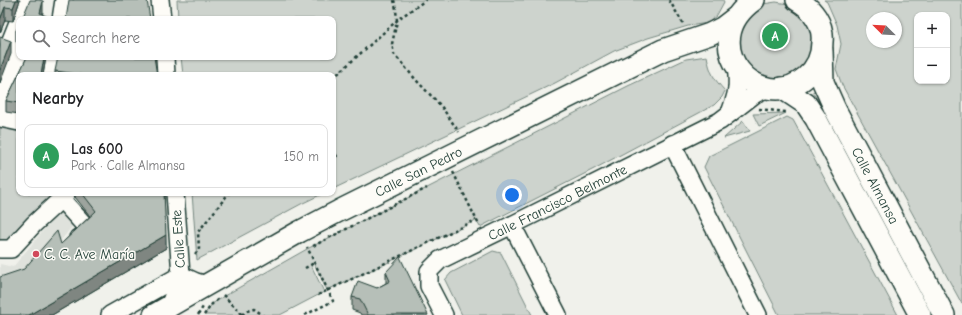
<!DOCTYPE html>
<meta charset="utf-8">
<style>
:root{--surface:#fff;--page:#f2f2f2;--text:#202124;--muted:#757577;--line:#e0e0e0;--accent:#d1495b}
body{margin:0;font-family:"Comic Neue",sans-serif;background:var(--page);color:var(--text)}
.controls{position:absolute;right:12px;top:12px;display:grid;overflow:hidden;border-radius:8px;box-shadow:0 1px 3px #0004}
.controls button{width:36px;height:36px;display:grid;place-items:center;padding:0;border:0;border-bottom:1px solid var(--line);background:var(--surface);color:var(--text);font:20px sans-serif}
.compass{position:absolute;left:866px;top:12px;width:36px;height:36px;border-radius:50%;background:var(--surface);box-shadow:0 1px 3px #0004;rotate:294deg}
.you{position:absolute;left:512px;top:195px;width:14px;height:14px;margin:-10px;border:3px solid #fff;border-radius:50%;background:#1a73e8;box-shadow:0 0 0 6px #1a73e833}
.badge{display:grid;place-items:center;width:26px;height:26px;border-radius:50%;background:var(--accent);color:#fff;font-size:13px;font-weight:700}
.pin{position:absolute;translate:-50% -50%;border:2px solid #fff;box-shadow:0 1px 4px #0006}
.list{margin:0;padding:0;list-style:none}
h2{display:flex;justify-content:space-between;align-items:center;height:52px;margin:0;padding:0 16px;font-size:17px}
h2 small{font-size:13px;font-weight:400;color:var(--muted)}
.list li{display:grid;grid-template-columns:26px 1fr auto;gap:12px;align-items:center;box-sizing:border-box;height:64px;margin:0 8px 8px;padding:0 8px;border:1px solid var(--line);border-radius:8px}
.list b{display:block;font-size:15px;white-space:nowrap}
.list p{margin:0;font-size:13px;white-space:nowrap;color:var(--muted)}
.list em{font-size:13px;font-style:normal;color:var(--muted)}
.icon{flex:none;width:22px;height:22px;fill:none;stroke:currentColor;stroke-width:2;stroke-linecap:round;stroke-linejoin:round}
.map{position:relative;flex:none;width:962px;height:315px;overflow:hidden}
.search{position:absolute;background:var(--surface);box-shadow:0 1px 3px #0004;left:16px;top:16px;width:320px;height:44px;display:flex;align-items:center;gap:10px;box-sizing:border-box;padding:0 14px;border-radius:8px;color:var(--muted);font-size:15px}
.panel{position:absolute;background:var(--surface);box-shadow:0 1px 3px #0004;left:16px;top:72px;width:320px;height:124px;border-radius:8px}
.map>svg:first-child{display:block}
.built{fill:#dfe2dc}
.green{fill:#cdd3cd;stroke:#768880;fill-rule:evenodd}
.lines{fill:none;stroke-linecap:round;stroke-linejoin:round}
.minor-casing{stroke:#1f3d34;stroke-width:20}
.major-casing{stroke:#1f3d34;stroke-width:24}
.path{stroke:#1f3d34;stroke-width:2.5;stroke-dasharray:3 3;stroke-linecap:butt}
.minor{stroke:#fdfcf7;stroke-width:17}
.major{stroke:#fdfcf7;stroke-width:21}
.wall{fill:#9da49e;stroke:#1f3d34}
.shaded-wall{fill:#7f8681;stroke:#1f3d34}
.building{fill:#b6bfb8;stroke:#1f3d34}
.poi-dot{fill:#d1495b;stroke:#fdfcf7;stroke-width:1.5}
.labels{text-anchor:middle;stroke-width:3;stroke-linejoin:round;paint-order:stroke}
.street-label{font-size:14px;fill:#1f3d34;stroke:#fdfcf7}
.poi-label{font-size:14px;fill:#1f3d34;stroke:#fdfcf7;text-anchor:start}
</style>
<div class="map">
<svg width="962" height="315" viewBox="0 0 962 315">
<rect width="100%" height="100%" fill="#f0f1eb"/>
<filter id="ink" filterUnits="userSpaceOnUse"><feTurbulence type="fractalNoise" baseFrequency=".025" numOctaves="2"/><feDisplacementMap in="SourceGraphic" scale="8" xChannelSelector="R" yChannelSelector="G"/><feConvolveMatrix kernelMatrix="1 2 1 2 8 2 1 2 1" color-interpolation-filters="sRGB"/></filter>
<g filter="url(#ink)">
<path class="built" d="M60 210 76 222 57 245 0 290V264L13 267Z"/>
<g class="green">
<path d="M177 0H723L724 2 717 15 708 23 688 26 648 38 614 51 555 83 333 189V75H183L181 57H333V19H178Z"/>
<path d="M824 0H962V304L842 85 836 69 841 44 837 25 827 2ZM917 15H947V81H917ZM872 18H896V42H872Z"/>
<path d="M776 2 788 4 801 12 813 31 811 56 804 67 782 79 768 80 754 74 738 55V27L763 4Z"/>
<path d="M707 56C710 73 714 79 725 91L722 97 714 105 594 169 480 227 476 220 387 263 327 290 314 263 311 265 324 292 280 315H204L212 304 224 296 307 249 628 86 686 59Z"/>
<path d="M816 90 825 106 819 108 809 94Z"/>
<path d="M786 113 759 126 753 114Z"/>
<path d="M787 117 793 120 898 315H779L704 167 709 156Z"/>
<path d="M743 121 750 131 724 138Z"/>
<path d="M0 124 19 129V193H61L6 248 0 246Z"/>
<path d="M192 193H324L301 204 197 260Z"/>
<path d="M493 251 501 253 532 315H462L445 280 451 273Z"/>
</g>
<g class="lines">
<g class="minor-casing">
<g id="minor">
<path d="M160 0 162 19"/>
<path d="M20 19 27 0"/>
<path d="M61 19 64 0"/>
<path d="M19 20 9 45 19 51"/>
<path d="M165 57 166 75"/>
<path d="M51 75 54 57"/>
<path d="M0 105 19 57"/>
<path d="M730 113C737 94 739 87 736 67"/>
<path d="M0 118 19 122"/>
<path d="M672 144 758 315"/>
<path d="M66 193 61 199 89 230 84 235 78 238"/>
<path d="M512 225 558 315"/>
<path d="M0 249H11L34 224 61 199"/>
<path d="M167 312 181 275 175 193"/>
<path d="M110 315 181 275 196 282 207 285"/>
<path id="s1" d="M444 315 429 286V271L440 260 512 225 720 121 755 94 768 88"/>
</g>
</g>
<g class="major-casing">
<g id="major">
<path d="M754 0C693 43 758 118 806 77 817 68 822 56 822 42 824 24 812 8 797 0"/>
<path id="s2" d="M822 51 823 82 835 109 944 315"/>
<path d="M782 88 806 104 816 119 920 315"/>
<path id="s3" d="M154 315 299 232 339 211 663 50 710 34 722 28 735 18"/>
</g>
</g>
<g class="path">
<path d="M394 0 396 9 397 21 392 44 394 54 416 80 441 106 459 132"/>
<path d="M669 0 684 25"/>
<path d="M333 78 401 17 426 0"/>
<path d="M759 109 786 112"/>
<path d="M333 149 337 157"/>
<path d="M453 172 479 225"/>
<path d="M313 246 427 188"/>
<path d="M195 254 199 249 198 232 229 193"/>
<path d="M305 268 314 263"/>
<path d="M223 295 242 314"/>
<path d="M318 295 476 220"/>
<path d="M198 315 203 307"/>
<path d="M204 315 212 304 220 298"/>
<path d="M242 315 247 311 254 309 263 315"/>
<path d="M305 315 333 301 307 247"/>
</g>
<use href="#minor" class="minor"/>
<use href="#major" class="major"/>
</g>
<g class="wall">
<path d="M0 0 19 3 13 21 5 20 0 33Z"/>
<path d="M19 25V43L16 42V31Z"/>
<path d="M27 57H46L43 75H19V114L6 112V101Z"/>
<path d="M55 71 157 75H55Z"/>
<path d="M75 193H164L166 248 52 315H0L24 269 61 244 90 216 75 197Z"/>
<path d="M386 272 428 315H361L360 313 352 310V297L377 288 386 283Z"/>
</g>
<g class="shaded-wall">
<path d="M16 0H20L13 21V8Z"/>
<path d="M43 1V12L41 19 40 13Z"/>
<path d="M5 7V20L0 33V20Z"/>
<path d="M11 41V54L0 83V70Z"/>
<path d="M44 57H46L43 75H41Z"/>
<path d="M166 235V248L52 315H29Z"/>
</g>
<g class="building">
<path d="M0 0H16L13 8 5 7 0 20Z"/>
<path d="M30 0H39L43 1 40 13 50 18V19H22Z"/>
<path d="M69 0H147L150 19H66Z"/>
<path d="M19 25V32L16 31Z"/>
<path d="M0 37 11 41 0 70Z"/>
<path d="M27 57H44L41 75H19V103L6 101Z"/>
<path d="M58 57H154L157 75H85L55 71Z"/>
<path d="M82 193H164L166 235 29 315H0V277L24 269 57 231 61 244 96 211Z"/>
<path d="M400 257 428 315H368L360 299 352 297 358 281 377 288 390 281 386 272Z"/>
</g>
</g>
<circle class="poi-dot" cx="36" cy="254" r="4"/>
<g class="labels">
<g class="street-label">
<text dy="5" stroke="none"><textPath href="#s3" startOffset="301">Calle San Pedro</textPath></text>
<text dy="5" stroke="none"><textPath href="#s2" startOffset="147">Calle Almansa</textPath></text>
<text dy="5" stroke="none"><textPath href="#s1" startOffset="194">Calle Francisco Belmonte</textPath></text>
<text transform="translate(178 239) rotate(-94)" y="5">Calle Este</text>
</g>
<g class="poi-label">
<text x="44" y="259">C. C. Ave María</text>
</g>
</g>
</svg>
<div class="controls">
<button>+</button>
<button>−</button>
</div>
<svg class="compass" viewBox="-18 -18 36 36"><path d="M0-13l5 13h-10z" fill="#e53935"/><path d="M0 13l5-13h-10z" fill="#757577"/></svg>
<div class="you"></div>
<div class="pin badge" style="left:775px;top:36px;background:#2e9e5b">A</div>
<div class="search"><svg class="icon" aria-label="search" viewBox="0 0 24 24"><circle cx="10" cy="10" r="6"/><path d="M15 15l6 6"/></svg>Search here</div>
<section class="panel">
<h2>Nearby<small></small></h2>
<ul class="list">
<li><span class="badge" style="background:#2e9e5b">A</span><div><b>Las 600</b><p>Park · Calle Almansa</p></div><em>150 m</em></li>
</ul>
</section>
</div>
